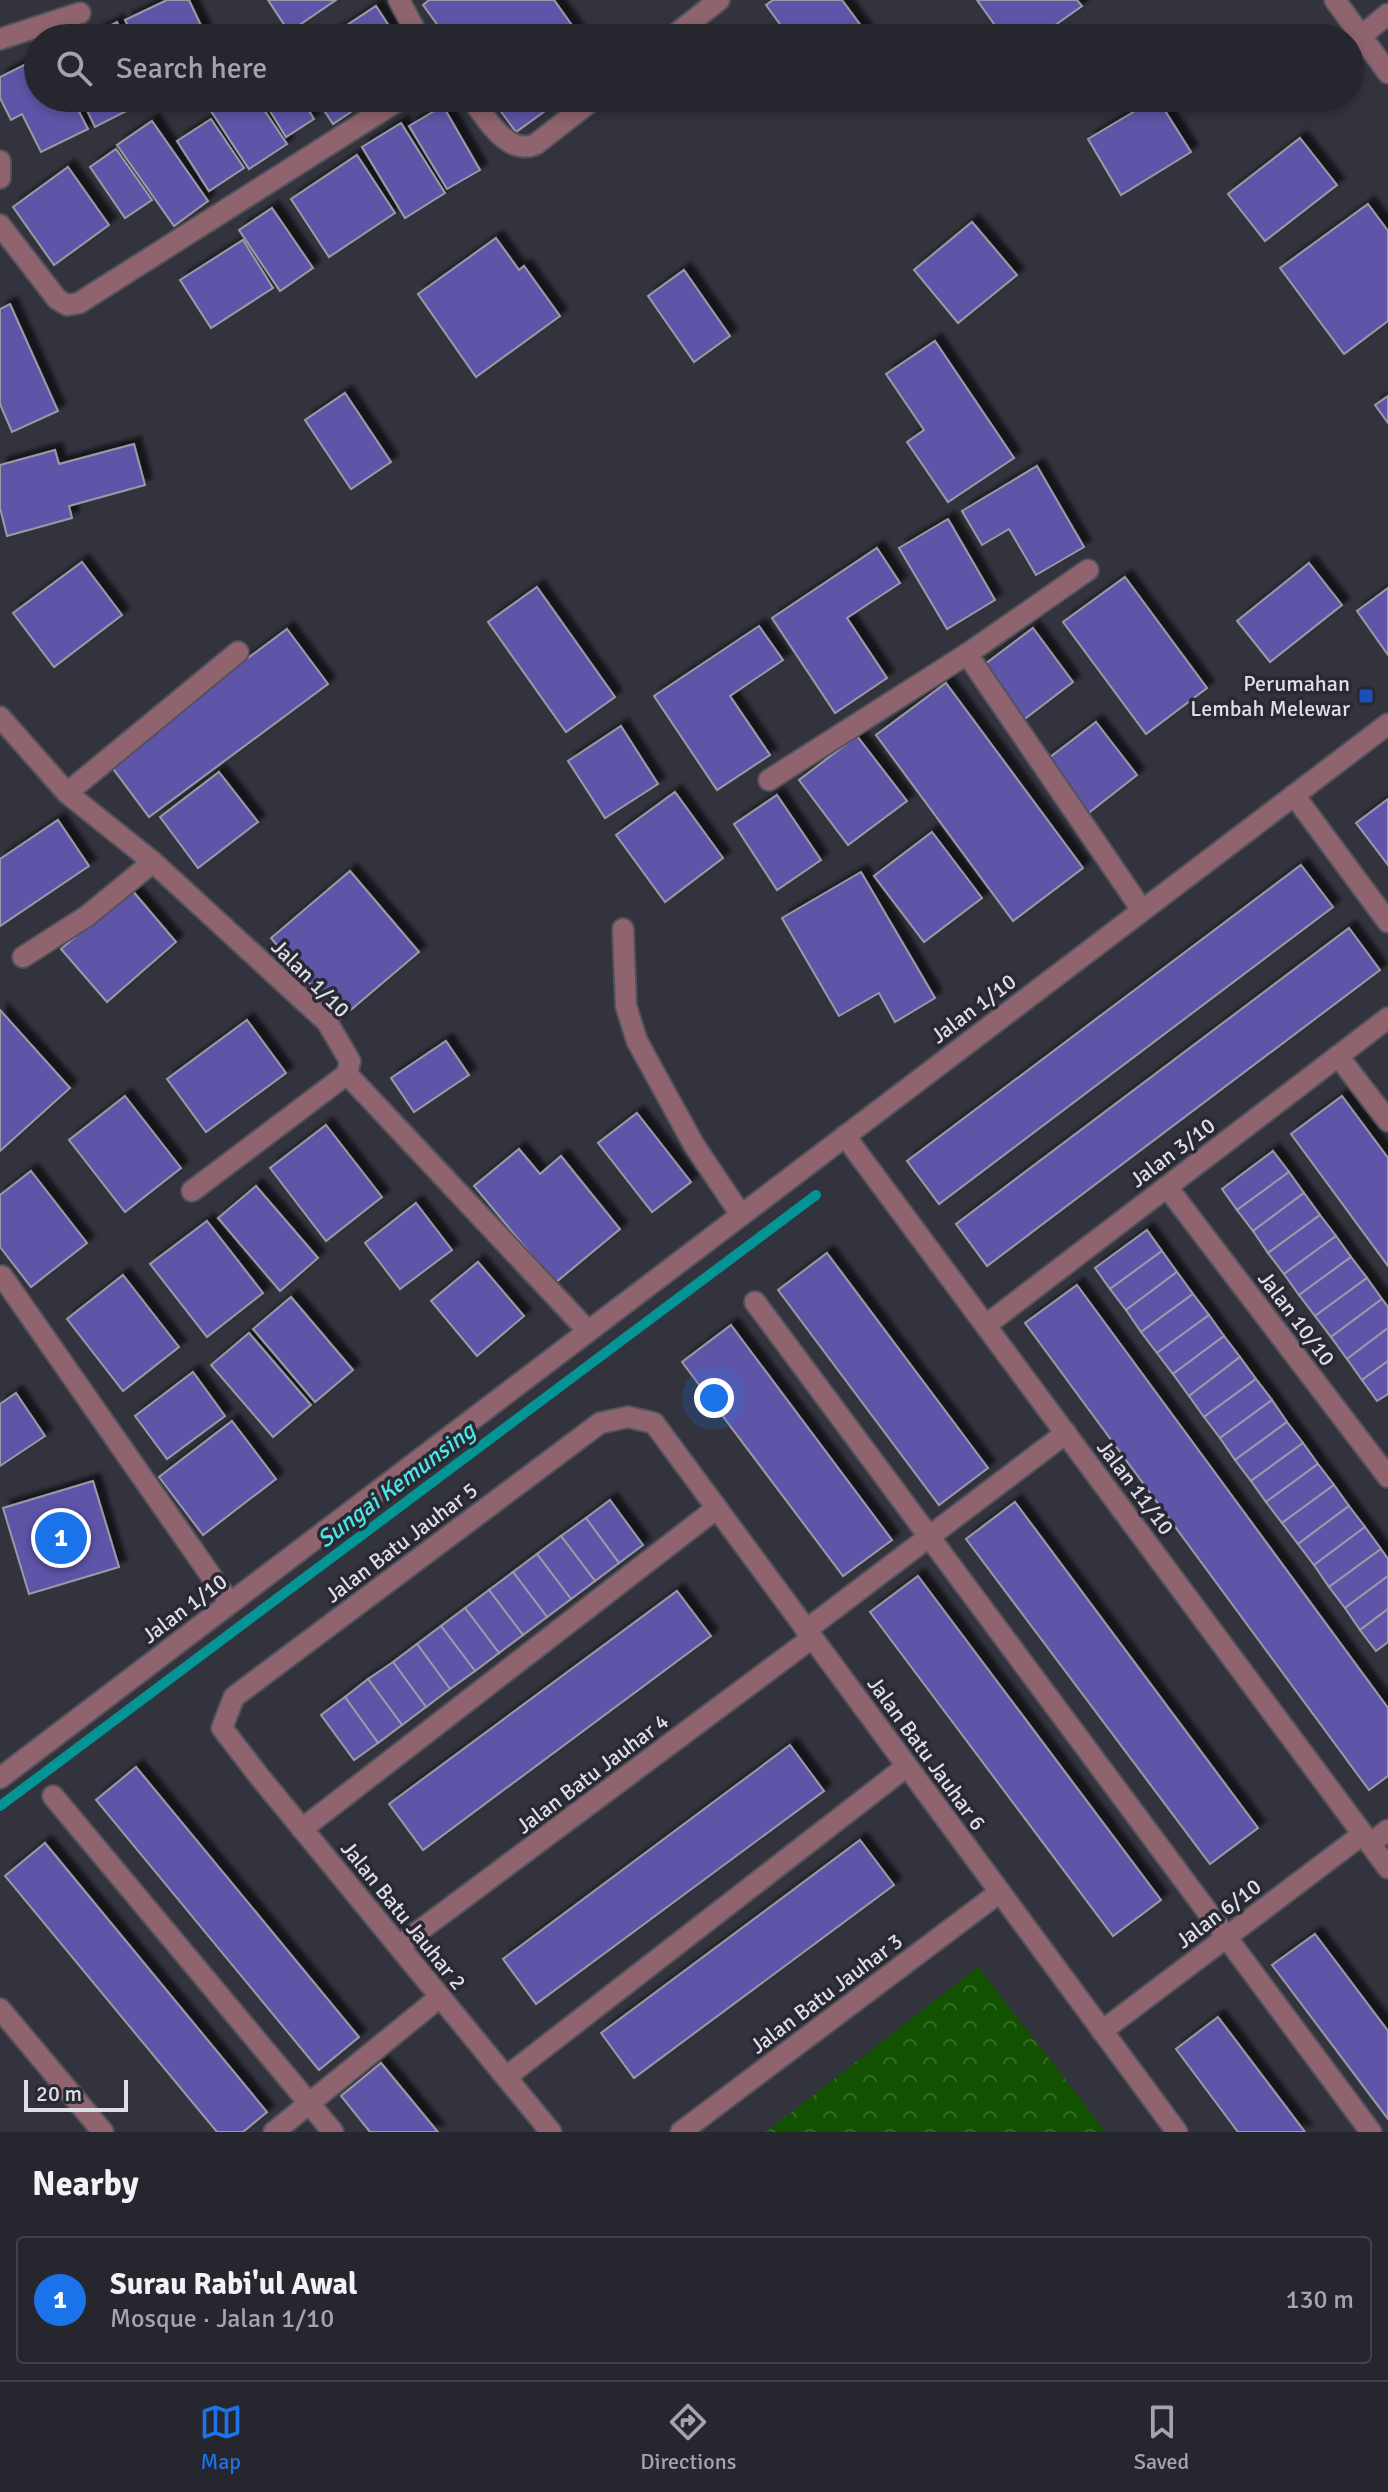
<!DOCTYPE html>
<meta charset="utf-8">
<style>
:root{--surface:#26262e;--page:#32323a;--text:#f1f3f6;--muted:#a4a5aa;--line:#42434a;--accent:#1a73e8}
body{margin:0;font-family:Signika,sans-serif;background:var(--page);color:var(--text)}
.scale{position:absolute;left:24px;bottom:20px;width:104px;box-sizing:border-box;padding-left:8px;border:4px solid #dedee6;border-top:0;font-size:22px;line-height:28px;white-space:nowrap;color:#dedee6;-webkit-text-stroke:6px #292933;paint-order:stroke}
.you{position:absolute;left:714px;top:1398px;width:28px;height:28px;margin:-20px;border:6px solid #fff;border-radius:50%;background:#1a73e8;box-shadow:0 0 0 12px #1a73e833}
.badge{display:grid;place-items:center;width:52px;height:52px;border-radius:50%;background:var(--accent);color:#fff;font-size:26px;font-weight:700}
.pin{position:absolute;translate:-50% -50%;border:4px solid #fff;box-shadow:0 2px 8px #0006}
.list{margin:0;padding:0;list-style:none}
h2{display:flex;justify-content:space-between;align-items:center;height:104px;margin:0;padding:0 32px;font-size:34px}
h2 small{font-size:26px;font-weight:400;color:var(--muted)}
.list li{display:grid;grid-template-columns:52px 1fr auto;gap:24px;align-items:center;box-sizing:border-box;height:128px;margin:0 16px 16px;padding:0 16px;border:2px solid var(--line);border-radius:8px}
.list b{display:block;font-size:30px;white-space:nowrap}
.list p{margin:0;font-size:26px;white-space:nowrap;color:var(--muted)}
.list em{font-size:26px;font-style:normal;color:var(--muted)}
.icon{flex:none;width:44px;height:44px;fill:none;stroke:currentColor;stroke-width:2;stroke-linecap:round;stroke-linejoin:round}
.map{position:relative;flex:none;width:1388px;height:2132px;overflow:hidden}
.search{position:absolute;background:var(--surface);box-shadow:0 4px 12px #0003;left:24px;right:24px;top:24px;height:88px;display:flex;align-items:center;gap:20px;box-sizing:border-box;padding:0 28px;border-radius:44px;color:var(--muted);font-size:30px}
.sheet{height:248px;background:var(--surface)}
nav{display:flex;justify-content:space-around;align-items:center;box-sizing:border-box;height:112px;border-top:2px solid var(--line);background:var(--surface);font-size:22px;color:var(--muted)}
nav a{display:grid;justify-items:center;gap:4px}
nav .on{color:var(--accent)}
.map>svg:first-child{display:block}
.park{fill:url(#park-crowns)}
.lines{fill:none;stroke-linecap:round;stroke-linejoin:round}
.stream{stroke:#039496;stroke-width:10}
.building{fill:#5e55a8;stroke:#9a9aa7;stroke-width:2;filter:url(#shadow)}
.minor-casing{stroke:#52525c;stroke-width:24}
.minor{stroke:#8f646e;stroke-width:20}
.transit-dot{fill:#1a4fb4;stroke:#292933;stroke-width:3}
.labels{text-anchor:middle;stroke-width:7;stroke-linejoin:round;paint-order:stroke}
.poi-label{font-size:22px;fill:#dedee6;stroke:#292933;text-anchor:end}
.street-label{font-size:22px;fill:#dedee6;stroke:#292933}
.water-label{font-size:24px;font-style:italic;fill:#4be6e8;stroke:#292933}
</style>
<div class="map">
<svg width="1388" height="2132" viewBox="0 0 1388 2132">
<defs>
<pattern id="park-crowns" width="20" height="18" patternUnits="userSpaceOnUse" patternTransform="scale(2)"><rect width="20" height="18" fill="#125100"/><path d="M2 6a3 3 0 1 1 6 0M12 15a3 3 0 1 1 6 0" fill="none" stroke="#346a25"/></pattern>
<filter id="shadow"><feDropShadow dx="7" dy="-7" stdDeviation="2" flood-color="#0009"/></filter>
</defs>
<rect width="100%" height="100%" fill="#33333e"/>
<path class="park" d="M978 1967 1106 2132H766Z"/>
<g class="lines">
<path class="stream" d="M0 1806 816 1195"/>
</g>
<g class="building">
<path d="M167 0H189L207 38H134L125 20Z"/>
<path d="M268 0H336L289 32Z"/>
<path d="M429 0H554L581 38H447L423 5Z"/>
<path d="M773 0H842L870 38H790L766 5Z"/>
<path d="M977 0H1077L1082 6 1037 38H1004Z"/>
<path d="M376 6 397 38H335L332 35Z"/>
<path d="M117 22 125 38H86Z"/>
<path d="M38 58V98H72L88 129 41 152 22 114 11 120 0 98V77Z"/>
<path d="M81 98H152L95 127Z"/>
<path d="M211 98H256L287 144 249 169 205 102Z"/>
<path d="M262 98H301L314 119 286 137Z"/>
<path d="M316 98H369L370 99 333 124Z"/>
<path d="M491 98H563L516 132Z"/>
<path d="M1157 98 1191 152 1121 195 1088 139Z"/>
<path d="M443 106 480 170 447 189 409 126Z"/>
<path d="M211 119 244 168 209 191 177 141Z"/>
<path d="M152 121 208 201 174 226 117 145Z"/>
<path d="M401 123 445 193 405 218 362 147Z"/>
<path d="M1300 138 1337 185 1265 241 1228 194Z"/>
<path d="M116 149 152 200 125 218 90 167Z"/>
<path d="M357 155 395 213 329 257 291 199Z"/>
<path d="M68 167 109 225 54 265 13 207Z"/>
<path d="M1368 204 1388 231V321L1344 354 1280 268Z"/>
<path d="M272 208 313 268 280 291 239 230Z"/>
<path d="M972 222 1017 275 958 323 914 270Z"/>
<path d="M496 238 519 270 524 266 560 316 476 377 418 294Z"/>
<path d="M243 240 273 288 211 328 180 280Z"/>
<path d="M684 270 730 336 694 362 648 296Z"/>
<path d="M10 304 58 411 12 432 0 404V309Z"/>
<path d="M935 341 1014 458 948 502 907 442 924 430 886 374Z"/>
<path d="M345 393 391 462 351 489 305 420Z"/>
<path d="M1388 396V423L1375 405Z"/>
<path d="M134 444 145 485 69 506 72 518 7 536 0 508V465L55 450 59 464Z"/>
<path d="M1037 466 1084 547 1036 575 1009 529 982 545 962 511Z"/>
<path d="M948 519 995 600 947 629 899 548Z"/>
<path d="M877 548 900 583 847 618 887 678 835 713 772 618Z"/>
<path d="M82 562 122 615 54 667 13 613Z"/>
<path d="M1309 563 1342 605 1270 662 1237 621Z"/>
<path d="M1125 577 1207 688 1146 734 1063 622Z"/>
<path d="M537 587 615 697 566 732 488 622Z"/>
<path d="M1388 588V655L1357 611Z"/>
<path d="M759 626 783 660 730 696 770 755 717 790 654 696Z"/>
<path d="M1033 628 1073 682 1022 721 981 667Z"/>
<path d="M287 629 328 684 149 817 108 762Z"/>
<path d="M946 683 1083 868 1013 921 876 735Z"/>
<path d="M1096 722 1137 775 1086 815 1045 761Z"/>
<path d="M621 726 658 784 605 818 568 761Z"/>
<path d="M857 736 907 801 848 845 799 780Z"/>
<path d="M219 772 258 822 198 868 160 817Z"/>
<path d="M675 792 723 858 665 902 616 835Z"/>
<path d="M777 795 821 860 777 890 734 824Z"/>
<path d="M1388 799V865L1356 823Z"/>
<path d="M58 820 89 866 0 926V859Z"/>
<path d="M932 832 982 898 924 942 874 876Z"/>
<path d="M1301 865 1333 907 939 1204 907 1161Z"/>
<path d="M350 871 419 952 340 1019 271 938Z"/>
<path d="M861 872 935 998 895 1022 879 993 839 1016 782 918Z"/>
<path d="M131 889 176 942 107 1002 61 949Z"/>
<path d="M1349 928 1380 970 987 1266 956 1224Z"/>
<path d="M0 1010 70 1088 0 1151Z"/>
<path d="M247 1020 286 1073 206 1132 167 1079Z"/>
<path d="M446 1041 469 1075 414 1112 391 1078Z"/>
<path d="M125 1096 181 1168 125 1212 69 1140Z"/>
<path d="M1342 1096 1388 1158V1266L1291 1134Z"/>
<path d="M637 1113 691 1182 652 1212 598 1143Z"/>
<path d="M326 1125 382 1197 326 1241 270 1168Z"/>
<path d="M519 1149 540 1174 561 1156 620 1229 555 1283 474 1186Z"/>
<path d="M1273 1151 1289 1172 1237 1210 1222 1189Z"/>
<path d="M31 1171 87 1243 31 1287 0 1247V1195Z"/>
<path d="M1289 1172 1304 1193 1253 1231 1237 1210Z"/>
<path d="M256 1186 318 1258 280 1291 218 1218Z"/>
<path d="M1304 1193 1320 1215 1268 1253 1253 1231Z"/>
<path d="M416 1203 452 1250 400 1289 365 1243Z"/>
<path d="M1320 1215 1336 1236 1284 1274 1268 1253Z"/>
<path d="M207 1221 263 1293 207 1337 150 1264Z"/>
<path d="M1147 1230 1162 1251 1110 1289 1095 1268Z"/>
<path d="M1336 1236 1351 1257 1299 1295 1284 1274Z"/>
<path d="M1162 1251 1177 1272 1126 1310 1110 1289Z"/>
<path d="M827 1253 988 1468 939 1505 778 1290Z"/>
<path d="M1351 1257 1367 1278 1315 1316 1299 1295Z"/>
<path d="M478 1262 524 1316 477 1356 431 1301Z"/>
<path d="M1177 1272 1193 1294 1141 1332 1126 1310Z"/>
<path d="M123 1275 179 1347 123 1391 67 1319Z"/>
<path d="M1367 1278 1382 1299 1331 1337 1315 1316Z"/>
<path d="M1077 1285 1388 1708V1776L1369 1790 1025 1323Z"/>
<path d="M1193 1294 1209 1315 1157 1353 1141 1332Z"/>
<path d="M291 1297 353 1370 315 1402 253 1329Z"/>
<path d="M1382 1299 1388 1307V1328L1347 1359 1331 1337Z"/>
<path d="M1209 1315 1224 1336 1173 1374 1157 1353Z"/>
<path d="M731 1325 892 1540 843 1576 682 1362Z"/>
<path d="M1388 1328V1361L1362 1380 1347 1359Z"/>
<path d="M249 1333 311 1405 273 1437 211 1365Z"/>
<path d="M1224 1336 1240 1357 1189 1396 1173 1374Z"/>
<path d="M1240 1357 1256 1379 1204 1417 1189 1396Z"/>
<path d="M1388 1361V1394L1377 1401 1362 1380Z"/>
<path d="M193 1372 225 1416 167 1459 135 1416Z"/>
<path d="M1256 1379 1272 1400 1220 1438 1204 1417Z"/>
<path d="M16 1393 45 1436 0 1466V1404Z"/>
<path d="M1272 1400 1287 1422 1235 1460 1220 1438Z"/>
<path d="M232 1421 276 1479 203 1535 159 1477Z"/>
<path d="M1287 1422 1303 1443 1251 1481 1235 1460Z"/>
<path d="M1303 1443 1318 1464 1266 1502 1251 1481Z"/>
<path d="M1318 1464 1334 1485 1282 1523 1266 1502Z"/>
<path d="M93 1481 119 1567 29 1594 3 1508Z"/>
<path d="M1334 1485 1349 1506 1298 1544 1282 1523Z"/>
<path d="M610 1500 643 1545 619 1563 586 1518Z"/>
<path d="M1015 1502 1258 1828 1210 1864 966 1539Z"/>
<path d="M1349 1506 1365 1527 1314 1565 1298 1544Z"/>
<path d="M586 1518 619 1563 595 1581 561 1536Z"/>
<path d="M1365 1527 1381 1549 1329 1587 1314 1565Z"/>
<path d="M561 1536 595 1581 571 1599 537 1554Z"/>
<path d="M1381 1549 1388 1559V1576L1345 1608 1329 1587Z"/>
<path d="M537 1554 571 1599 547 1617 513 1572Z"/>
<path d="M513 1572 547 1617 523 1635 489 1590Z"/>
<path d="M918 1576 1161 1900 1113 1936 870 1612Z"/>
<path d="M1388 1576V1609L1360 1630 1345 1608Z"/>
<path d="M489 1590 523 1635 499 1653 465 1608Z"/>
<path d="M677 1591 711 1636 423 1850 389 1804Z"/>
<path d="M465 1608 499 1653 475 1671 441 1626Z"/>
<path d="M1388 1609V1642L1376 1651 1360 1630Z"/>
<path d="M441 1626 475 1671 450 1689 417 1644Z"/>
<path d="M417 1644 450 1689 426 1707 393 1662Z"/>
<path d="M393 1662 426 1707 402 1725 368 1679Z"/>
<path d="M368 1679 402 1725 378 1743 345 1697Z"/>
<path d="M345 1697 378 1743 354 1760 321 1715Z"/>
<path d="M790 1745 824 1791 536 2004 503 1959Z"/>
<path d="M136 1767 359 2037 319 2070 96 1800Z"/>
<path d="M860 1840 894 1885 634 2078 601 2033Z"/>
<path d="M45 1843 267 2112 243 2132H217L5 1876Z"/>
<path d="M1315 1934 1388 2031V2119L1272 1965Z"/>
<path d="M1218 2017 1305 2132H1238L1176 2049Z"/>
<path d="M381 2063 438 2132H370L341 2096Z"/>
</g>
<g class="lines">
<g class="minor-casing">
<g id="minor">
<path d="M399 0 419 38"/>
<path d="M1335 0 1388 73"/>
<path d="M1361 36 1388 14"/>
<path d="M671 38 719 0"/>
<path d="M0 39 80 13"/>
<path d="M471 98C486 118 508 157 536 144L595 98"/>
<path d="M0 161V178"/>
<path d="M0 225 57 299 67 305 79 303 402 98"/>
<path d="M967 654 1142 910"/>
<path d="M0 717 67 793 153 862 327 1022 350 1061 347 1074 588 1331"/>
<path d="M769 780 967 654 1088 570"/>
<path d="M67 793 238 652"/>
<path d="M1294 795 1388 922"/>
<path d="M623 929 626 1006 637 1041 694 1145 741 1215"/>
<path d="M23 957 87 916 153 862"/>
<path d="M1338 1056 1388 1121"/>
<path d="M845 1136 1388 1868"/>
<path d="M1167 1187 1388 1477"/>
<path d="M192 1191 347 1074"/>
<path d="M2 1276 230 1603"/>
<path d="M755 1302 1371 2132"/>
<path d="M986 1325 1388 1018"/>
<path d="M806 1630 1066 1433"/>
<path d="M0 1778 1388 724"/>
<path d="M53 1796 333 2132"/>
<path d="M302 1829 717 1508"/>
<path d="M1370 1844 1388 1830"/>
<path d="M399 1946 812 1638"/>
<path d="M0 2009 103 2132"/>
<path d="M1102 2031 1363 1834"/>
<path d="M506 2077 907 1766"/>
<path d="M274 2132 440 1997"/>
<path d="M551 2132 259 1776 222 1728 234 1697 600 1423 628 1417 654 1423 1177 2132"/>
<path d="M681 2132 1000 1892"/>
</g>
</g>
<use href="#minor" class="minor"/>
</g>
<rect class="transit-dot" x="1358" y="688" width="16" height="16" rx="4"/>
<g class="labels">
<g class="poi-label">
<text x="1350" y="691">Perumahan<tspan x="1350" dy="25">Lembah Melewar</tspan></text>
</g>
<g class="street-label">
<text transform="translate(311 978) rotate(45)" y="8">Jalan 1/10</text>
<text transform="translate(973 1008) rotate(-37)" y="8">Jalan 1/10</text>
<text transform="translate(1172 1152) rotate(-37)" y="8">Jalan 3/10</text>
<text transform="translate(1297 1318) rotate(53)" y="8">Jalan 10/10</text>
<text transform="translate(1136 1487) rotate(53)" y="8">Jalan 11/10</text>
<text transform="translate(401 1542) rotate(-37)" y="8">Jalan Batu Jauhar 5</text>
<text transform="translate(184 1608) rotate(-37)" y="8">Jalan 1/10</text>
<text transform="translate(927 1753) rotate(54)" y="8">Jalan Batu Jauhar 6</text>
<text transform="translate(592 1773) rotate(-37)" y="8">Jalan Batu Jauhar 4</text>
<text transform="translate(1218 1913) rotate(-37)" y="8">Jalan 6/10</text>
<text transform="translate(404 1915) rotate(51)" y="8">Jalan Batu Jauhar 2</text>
<text transform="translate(826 1993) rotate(-37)" y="8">Jalan Batu Jauhar 3</text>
</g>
<g class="water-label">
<text transform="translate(396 1485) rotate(-37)" y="8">Sungai Kemunsing</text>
</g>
</g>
</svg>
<div class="scale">20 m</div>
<div class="you"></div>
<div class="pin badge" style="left:61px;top:1538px">1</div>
<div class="search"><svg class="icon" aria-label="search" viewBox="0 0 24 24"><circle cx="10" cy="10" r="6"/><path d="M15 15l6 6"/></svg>Search here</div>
</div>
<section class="sheet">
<h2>Nearby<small></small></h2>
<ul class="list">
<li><span class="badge">1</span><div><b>Surau Rabi'ul Awal</b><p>Mosque · Jalan 1/10</p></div><em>130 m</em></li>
</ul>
</section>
<nav>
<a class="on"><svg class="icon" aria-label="map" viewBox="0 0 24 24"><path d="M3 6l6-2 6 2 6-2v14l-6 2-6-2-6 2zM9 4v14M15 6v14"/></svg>Map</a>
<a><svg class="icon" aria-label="directions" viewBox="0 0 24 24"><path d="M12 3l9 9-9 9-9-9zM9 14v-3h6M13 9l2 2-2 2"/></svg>Directions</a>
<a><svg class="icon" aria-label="saved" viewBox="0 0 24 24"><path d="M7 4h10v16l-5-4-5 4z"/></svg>Saved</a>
</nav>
